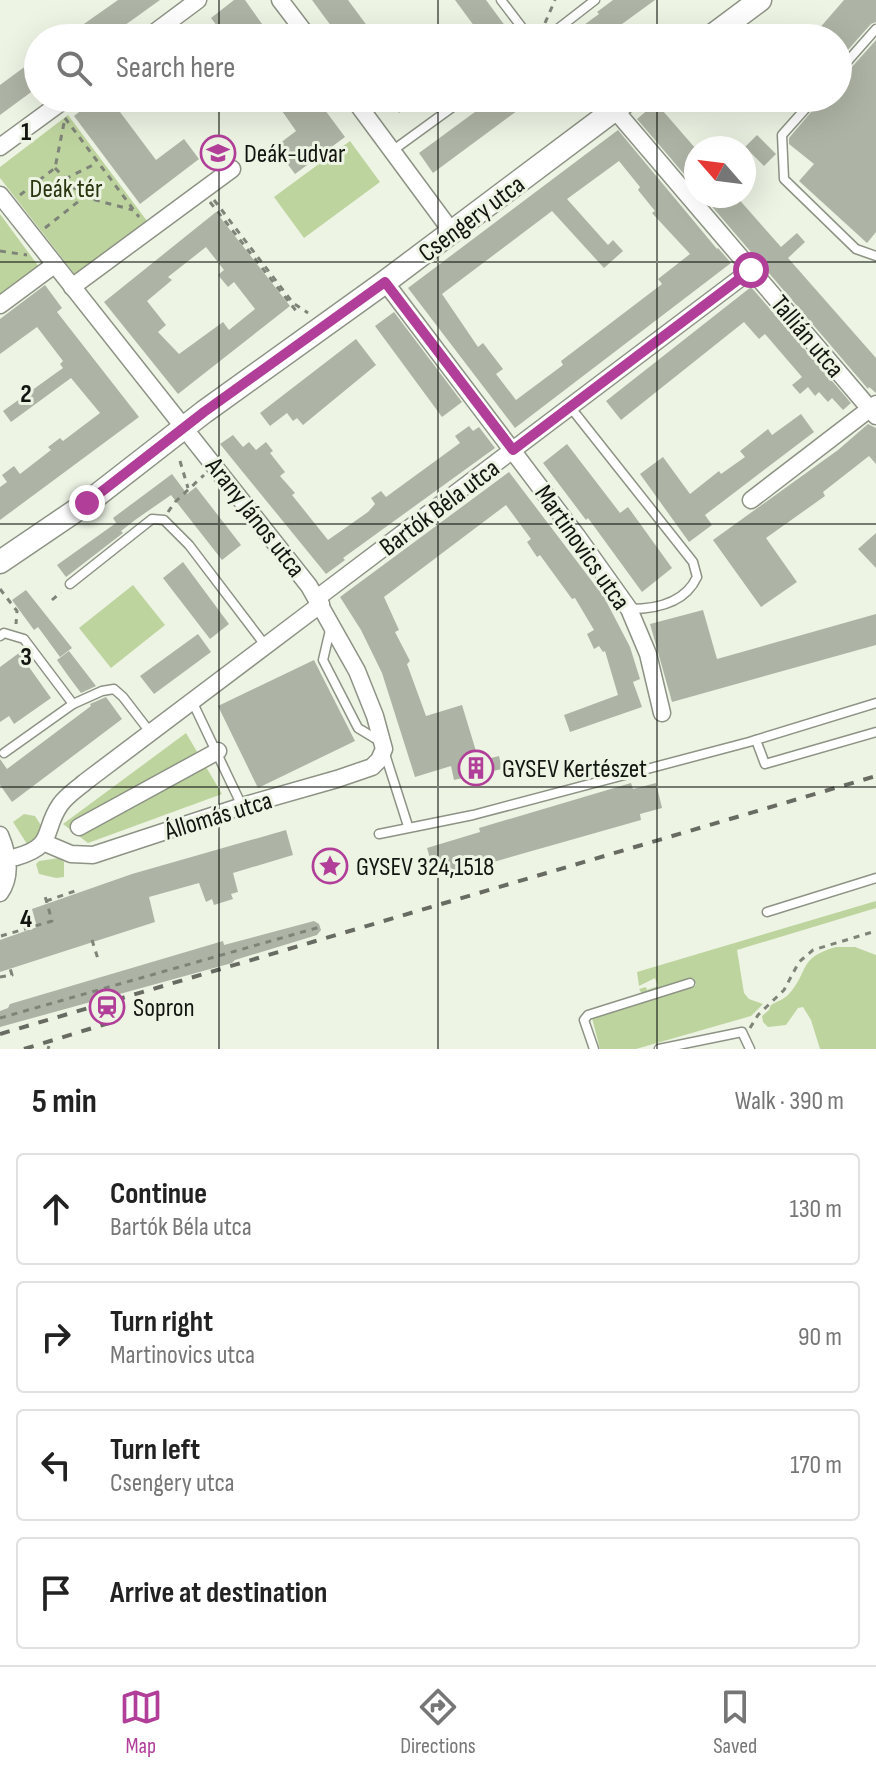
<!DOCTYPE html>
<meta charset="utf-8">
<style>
:root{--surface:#fff;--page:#f2f2f2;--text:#222;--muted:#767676;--line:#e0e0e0;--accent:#b13e98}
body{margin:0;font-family:"Sofia Sans Condensed",sans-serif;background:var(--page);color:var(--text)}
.compass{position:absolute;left:684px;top:136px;width:72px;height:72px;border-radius:50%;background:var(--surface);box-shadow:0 8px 32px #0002;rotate:298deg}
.stop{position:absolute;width:24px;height:24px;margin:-18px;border:6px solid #b13e98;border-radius:50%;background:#fff}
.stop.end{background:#b13e98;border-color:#fff;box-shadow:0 2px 8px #0008}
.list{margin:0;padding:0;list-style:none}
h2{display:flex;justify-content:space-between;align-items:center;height:104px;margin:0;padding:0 32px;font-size:34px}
h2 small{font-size:26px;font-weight:400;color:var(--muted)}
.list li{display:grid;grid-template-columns:52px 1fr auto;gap:24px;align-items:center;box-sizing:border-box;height:112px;margin:0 16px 16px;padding:0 16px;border:2px solid var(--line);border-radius:8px}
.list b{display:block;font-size:30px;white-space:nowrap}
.list p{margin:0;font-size:26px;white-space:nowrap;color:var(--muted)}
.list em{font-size:26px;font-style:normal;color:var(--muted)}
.icon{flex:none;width:44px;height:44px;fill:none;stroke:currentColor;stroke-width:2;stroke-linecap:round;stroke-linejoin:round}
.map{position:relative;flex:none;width:876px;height:1049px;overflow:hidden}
.search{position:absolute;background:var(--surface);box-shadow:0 8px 32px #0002;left:24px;right:24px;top:24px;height:88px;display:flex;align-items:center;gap:20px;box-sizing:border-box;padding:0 28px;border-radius:44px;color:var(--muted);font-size:30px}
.sheet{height:616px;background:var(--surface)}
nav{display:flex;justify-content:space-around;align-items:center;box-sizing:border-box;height:112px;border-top:2px solid var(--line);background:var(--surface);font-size:22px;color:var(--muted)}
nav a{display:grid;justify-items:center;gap:4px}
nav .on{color:var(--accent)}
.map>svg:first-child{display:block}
.green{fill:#bed49e}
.building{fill:#aeb4a5;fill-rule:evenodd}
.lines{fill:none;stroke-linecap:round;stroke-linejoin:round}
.lane-casing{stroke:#8d9385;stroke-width:11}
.street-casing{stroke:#8d9385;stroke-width:19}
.secondary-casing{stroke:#8d9385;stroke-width:25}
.path{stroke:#7f8479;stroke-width:3;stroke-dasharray:6 6;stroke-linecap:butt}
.lane{stroke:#fff;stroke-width:8}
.street{stroke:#fff;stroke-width:16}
.secondary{stroke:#fff;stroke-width:22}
.rail{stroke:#686b62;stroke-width:4;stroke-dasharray:10 10;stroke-linecap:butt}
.route{stroke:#b13e98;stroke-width:10}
.grid{fill:none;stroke:#131510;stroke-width:2;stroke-opacity:0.55}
.labels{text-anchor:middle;stroke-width:6;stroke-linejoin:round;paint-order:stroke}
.poi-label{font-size:26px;fill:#131510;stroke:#edf4e4;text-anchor:start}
.park-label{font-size:26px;fill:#28350e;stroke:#edf4e4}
.street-label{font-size:26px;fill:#131510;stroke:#edf4e4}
.grid-label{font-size:26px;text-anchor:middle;font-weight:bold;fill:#131510;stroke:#edf4e4;stroke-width:6;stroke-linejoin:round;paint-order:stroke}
</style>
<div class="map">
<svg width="876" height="1049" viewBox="0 0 876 1049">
<rect width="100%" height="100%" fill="#edf4e4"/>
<g class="green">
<path d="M68 115 147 221 77 277 0 178V167Z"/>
<path d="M350 141 380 182 304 238 274 197Z"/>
<path d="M0 214 42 271 0 302Z"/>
<path d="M133 585 165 625 111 668 79 628Z"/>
<path d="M186 733 222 794 88 843 63 824Z"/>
<path d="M24 814 35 816 42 827 38 838 27 844 13 822Z"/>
<path d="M59 858 64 862V877L56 878 39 874 36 864 39 861Z"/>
<path d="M876 901V908L737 950 744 993 749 999 763 1004 751 1016 636 1049H600L592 1018 696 985 693 978 642 994 639 989 646 987 647 990 658 986 655 978 639 986 637 972Z"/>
<path d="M836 947H855L876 955V1049H820L811 1020 803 1007 798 1008 786 1025 768 1027 763 1022 762 1016 769 1010 771 1005C776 1002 784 999 788 995 810 971 797 958 836 947Z"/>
</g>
<g class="building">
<path d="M118 0H160L107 38H64Z"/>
<path d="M234 0H245L272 38H226L211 18Z"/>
<path d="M312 0H348L368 27 353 38H340Z"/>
<path d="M455 0H486L514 38H483Z"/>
<path d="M613 0H655L611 32 616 38H566L599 14 597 12Z"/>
<path d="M844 0H876V22L871 24 838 61V38H811Z"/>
<path d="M876 40V232L867 243 799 181 814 164 789 144V138L823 98H838V79L843 77Z"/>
<path d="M38 57V87L0 115V85Z"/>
<path d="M97 98H139L120 112 156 160 184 139 199 159 140 204 74 116Z"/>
<path d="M273 98H316L345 137 295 174 275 147 296 131Z"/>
<path d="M387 98H419L399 113Z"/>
<path d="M494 98H519L525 105 433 173 419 153Z"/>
<path d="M656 103 696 149V188L637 119Z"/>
<path d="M618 130 717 249 718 248 731 263 515 428 408 288ZM619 161 640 187 638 190 655 211 652 213 690 254 658 279 662 284 561 361 563 365 516 400 496 374 503 369 483 343 478 347 442 294 552 211 604 268 623 251 613 240 608 245 567 199Z"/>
<path d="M757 135 776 154 764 166 745 147Z"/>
<path d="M703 196H736L781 247 797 233 805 242 788 258 876 358V393L869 387 868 389Z"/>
<path d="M216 212 290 306 178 394 104 302ZM206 247 224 270 218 275 228 287 234 282 255 309 229 330 223 322 179 354 158 332 166 325 147 301 172 280 168 277Z"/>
<path d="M45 285 62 308 57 312 139 417 0 520V487L7 482 2 475 14 466 20 474 51 450 48 447 60 438 63 441 100 413 71 378 11 422 3 411 63 368 60 364 63 361 37 327 0 354V319Z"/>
<path d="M751 287 851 403 843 410 832 398 828 402 819 392 815 396 808 387 800 394 792 385 802 377 765 334 759 339 744 322 621 420 606 401Z"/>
<path d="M394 312 462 402 442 417 375 326Z"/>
<path d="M356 339 376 365 303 425 297 418 293 421 287 413 270 426 260 413Z"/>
<path d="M801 414 814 432 705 515 712 525 689 542 640 474 663 457 690 494 719 471 721 474 745 457 740 451 768 429 772 435Z"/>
<path d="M868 424 876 428V464L869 456 823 492 825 496 766 538 797 582 761 607 713 540 838 450Z"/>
<path d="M469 426 473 431 479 427 495 448 343 558 345 560 326 574 220 444 233 435 243 447 249 442 256 450 266 442 273 451 270 453 285 472 280 476 295 493 292 495 328 540 368 512 375 504 371 498 381 491 386 497 460 443 455 436Z"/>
<path d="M567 444 620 513 628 507 672 568 642 592 588 518 586 520 543 463Z"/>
<path d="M509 472 604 597 630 647 640 679 633 682 642 707 570 732 564 715 618 695 605 651 603 652 599 646 594 649 587 634 594 630 575 598 572 599 540 555 537 557 527 542 531 539 506 505 384 597 399 630 395 632 410 661 407 664 426 716 462 705 479 761 499 756 502 769 454 780 451 766 415 777 382 673 361 630 340 597Z"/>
<path d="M172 474 187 494 196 487 241 545 222 560 171 495 135 520 121 531 123 533 66 577 57 565 116 523 118 526 113 518Z"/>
<path d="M876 533V568L858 549Z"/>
<path d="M183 562 229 624 210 639 163 578Z"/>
<path d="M26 590 72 648 60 657 38 627 34 630 12 600Z"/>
<path d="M703 610 717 659 876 614V645L672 702 650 624Z"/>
<path d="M198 634 211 652 154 694 140 676Z"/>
<path d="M69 651 96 686 81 693 69 677 57 660Z"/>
<path d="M19 653 51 698 14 724 9 716 0 722V667Z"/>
<path d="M314 660 355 741 258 788 218 706Z"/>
<path d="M106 697 122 719 12 802 0 785V759L7 769 91 706 90 704Z"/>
<path d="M631 783 633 789 656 783 662 808 640 814 641 820 490 863 489 860 435 876 427 848 480 832 479 828Z"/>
<path d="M286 830 293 855 233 873 238 892 231 894 233 899 214 905 212 899 206 902 199 883 149 897 155 922 0 972V940L37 927 32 909 132 874Z"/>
<path d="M314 921 319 924 321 930 317 935 235 960 232 963 0 1027V1011L8 1008 10 1004 223 941 224 945Z"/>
</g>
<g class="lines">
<g class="lane-casing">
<g id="lane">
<path d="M501 0 530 38"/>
<path d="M546 38 595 0"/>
<path d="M838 72 876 29"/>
<path d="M815 98 782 135 784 179 856 249 876 256"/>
<path d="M392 151 465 98"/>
<path d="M571 408 693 562 697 577C685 603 656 609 630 609"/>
<path d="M70 584 152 519 164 520 189 545 265 645"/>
<path d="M330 630 323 660 358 728 381 742"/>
<path d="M0 636 4 633 24 639 73 704 102 691 114 689 123 697 150 732"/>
<path d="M192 701 242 806"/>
<path d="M756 740 765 764 876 732"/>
<path d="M4 753 73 704"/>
<path d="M385 754 408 826"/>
<path d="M379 834 473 815 749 742 876 703"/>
<path d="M767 912 876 878"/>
<path d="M594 1049 584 1020 588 1015 690 983"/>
<path d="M659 1049 742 1032 750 1049"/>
</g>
</g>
<g class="street-casing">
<g id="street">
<path d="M280 0 309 38"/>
<path d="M147 38 198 0"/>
<path d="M353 98 452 232"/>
<path d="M615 110 876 416"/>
<path d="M0 147 67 98"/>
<path d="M0 195 309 586 357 671 375 716 384 749 379 760 372 767 337 779 242 806 93 855 71 854 45 843"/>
<path d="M385 282 577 536 629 609 648 654 662 713"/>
<path d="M72 287 232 169"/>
<path d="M0 305 54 265"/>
<path d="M751 500 876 404"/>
<path d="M317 598 751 270"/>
<path d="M79 827 218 751"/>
<path d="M0 835C8 854 12 876 0 893"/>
<path d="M16 857C56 846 42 831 60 805 66 796 77 789 85 782L321 604"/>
</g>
</g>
<g class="secondary-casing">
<g id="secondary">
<path d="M709 38 760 0"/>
<path d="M0 562 87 503 204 412 385 282 630 98"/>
</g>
</g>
<g class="path">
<path d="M545 23 555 0"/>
<path d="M679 38 695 26"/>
<path d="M646 104 654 98"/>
<path d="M65 118 139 217"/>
<path d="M55 168 83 197"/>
<path d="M65 179 97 163"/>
<path d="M20 195 55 168 65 118"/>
<path d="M214 200 293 303 308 313"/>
<path d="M210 202 297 312"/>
<path d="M45 228 84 197 133 210"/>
<path d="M0 251 27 255"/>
<path d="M180 461 188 488"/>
<path d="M168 512 175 502 204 475"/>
<path d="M0 589 17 611 16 624"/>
<path d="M52 600 61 592"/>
<path d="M46 901 75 891"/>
<path d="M1 936 52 921 45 896"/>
<path d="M92 940 98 959"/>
<path d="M0 977 12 975 10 968"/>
<path d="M0 1018 320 927"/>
<path d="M750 1028 758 1015 784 990 799 962 813 950 876 931"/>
<path d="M48 1049 49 1046"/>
</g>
<use href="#lane" class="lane"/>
<use href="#street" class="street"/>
<use href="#secondary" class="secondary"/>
<g class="rail">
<path d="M0 1034 876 776"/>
<path d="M24 1049 109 1023"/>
</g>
</g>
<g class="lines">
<path class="route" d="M87 503 204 412 385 282 513 450 751 270"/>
</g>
<path class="grid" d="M219 0V38M438 0V38M657 0V38M219 98V1049M438 98V1049M657 98V1049M0 262H876M0 524H876M0 787H876"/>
<defs>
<g id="school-ring" transform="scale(1.8)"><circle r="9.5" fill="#edf4e4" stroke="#b13e98" stroke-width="1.5"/><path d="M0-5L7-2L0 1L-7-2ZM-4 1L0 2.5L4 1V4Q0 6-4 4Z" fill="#b13e98"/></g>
<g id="building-ring" transform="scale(1.8)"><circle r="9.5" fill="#edf4e4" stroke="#b13e98" stroke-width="1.5"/><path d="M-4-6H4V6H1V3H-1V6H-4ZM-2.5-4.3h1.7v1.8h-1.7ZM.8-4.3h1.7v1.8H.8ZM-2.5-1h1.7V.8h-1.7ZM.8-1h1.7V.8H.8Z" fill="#b13e98"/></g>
<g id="sight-ring" transform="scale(1.8)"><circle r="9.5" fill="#edf4e4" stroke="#b13e98" stroke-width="1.5"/><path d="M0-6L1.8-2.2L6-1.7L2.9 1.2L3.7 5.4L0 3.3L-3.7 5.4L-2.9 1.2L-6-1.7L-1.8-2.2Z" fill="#b13e98"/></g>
<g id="station-ring" transform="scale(1.8)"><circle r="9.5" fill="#edf4e4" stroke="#b13e98" stroke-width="1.5"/><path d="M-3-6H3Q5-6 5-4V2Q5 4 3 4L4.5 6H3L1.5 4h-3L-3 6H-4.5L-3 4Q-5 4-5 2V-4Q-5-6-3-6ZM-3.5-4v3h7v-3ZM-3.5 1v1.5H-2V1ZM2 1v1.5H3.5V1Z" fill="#b13e98"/></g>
</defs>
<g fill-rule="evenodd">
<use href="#school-ring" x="218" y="153"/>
<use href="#building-ring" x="476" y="768"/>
<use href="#sight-ring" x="330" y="866"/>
<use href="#station-ring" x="107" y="1007"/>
</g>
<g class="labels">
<g class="poi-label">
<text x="244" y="162">Deák-udvar</text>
<text x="502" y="777">GYSEV Kertészet</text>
<text x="356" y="875">GYSEV 324,1518</text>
<text x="133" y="1016">Sopron</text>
</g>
<g class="park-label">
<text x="66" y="197">Deák tér</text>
</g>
<g class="street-label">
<text transform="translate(471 218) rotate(-37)" y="9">Csengery utca</text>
<text transform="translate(808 336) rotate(50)" y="9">Tallián utca</text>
<text transform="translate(439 507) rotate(-37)" y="9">Bartók Béla utca</text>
<text transform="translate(256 517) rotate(52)" y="9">Arany János utca</text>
<text transform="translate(583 547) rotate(55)" y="9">Martinovics utca</text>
<text transform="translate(218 815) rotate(-17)" y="9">Állomás utca</text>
</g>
</g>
<g class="grid-label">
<text x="26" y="140">1</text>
<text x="26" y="402">2</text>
<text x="26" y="665">3</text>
<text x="26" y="927">4</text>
</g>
</svg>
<svg class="compass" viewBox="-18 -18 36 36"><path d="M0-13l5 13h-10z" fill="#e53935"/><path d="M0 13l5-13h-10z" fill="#767676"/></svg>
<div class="stop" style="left:751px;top:270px"></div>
<div class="stop end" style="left:87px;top:503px"></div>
<div class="search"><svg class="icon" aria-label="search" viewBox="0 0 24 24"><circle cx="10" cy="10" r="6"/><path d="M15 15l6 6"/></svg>Search here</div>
</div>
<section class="sheet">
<h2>5 min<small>Walk · 390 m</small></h2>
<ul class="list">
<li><svg class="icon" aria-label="ahead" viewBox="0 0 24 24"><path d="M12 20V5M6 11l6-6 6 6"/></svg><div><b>Continue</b><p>Bartók Béla utca</p></div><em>130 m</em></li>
<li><svg class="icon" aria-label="right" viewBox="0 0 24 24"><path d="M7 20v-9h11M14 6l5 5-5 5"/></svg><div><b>Turn right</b><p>Martinovics utca</p></div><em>90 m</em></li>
<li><svg class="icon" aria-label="left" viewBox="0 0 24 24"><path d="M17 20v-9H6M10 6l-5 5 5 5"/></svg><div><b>Turn left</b><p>Csengery utca</p></div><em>170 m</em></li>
<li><svg class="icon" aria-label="arrive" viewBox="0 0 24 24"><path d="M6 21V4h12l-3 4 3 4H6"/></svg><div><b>Arrive at destination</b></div></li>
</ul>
</section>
<nav>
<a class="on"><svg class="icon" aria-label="map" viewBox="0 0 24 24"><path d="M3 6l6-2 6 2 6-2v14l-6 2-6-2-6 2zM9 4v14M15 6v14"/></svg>Map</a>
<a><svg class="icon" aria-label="directions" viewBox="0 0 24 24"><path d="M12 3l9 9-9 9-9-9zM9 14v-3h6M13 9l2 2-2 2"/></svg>Directions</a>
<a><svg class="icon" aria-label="saved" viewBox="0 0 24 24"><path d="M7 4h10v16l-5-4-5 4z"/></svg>Saved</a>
</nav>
